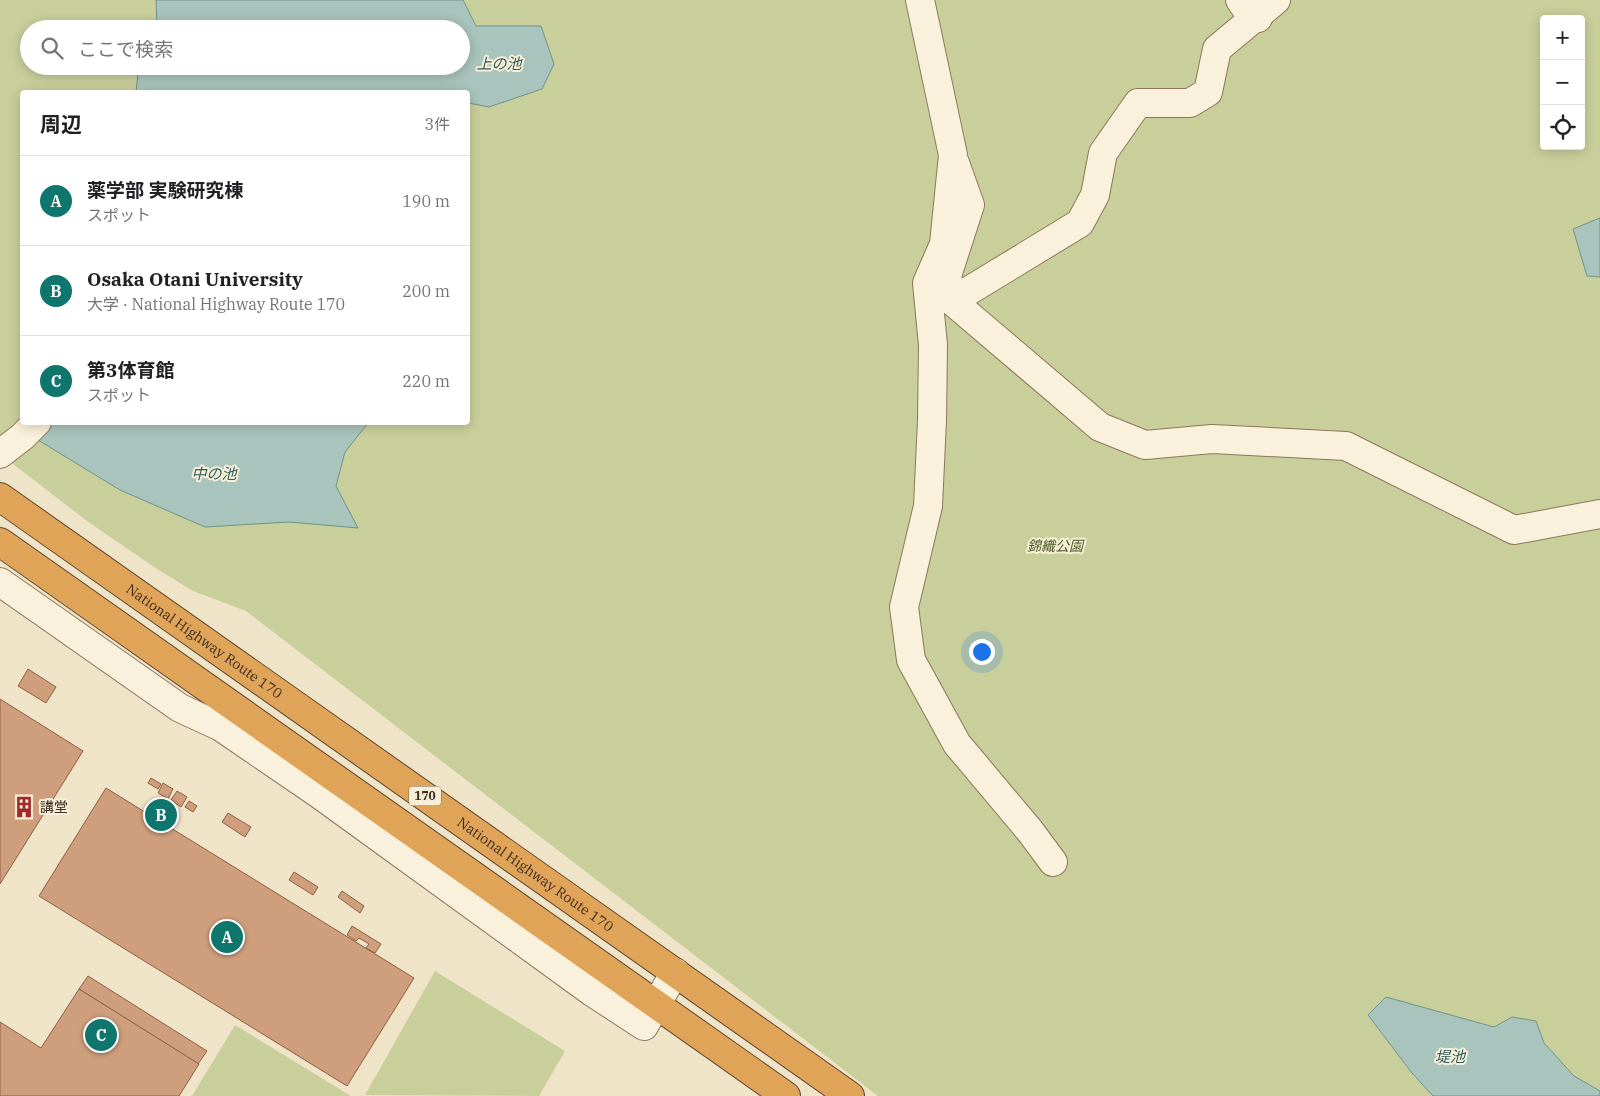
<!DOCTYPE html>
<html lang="ja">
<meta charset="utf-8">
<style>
:root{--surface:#fff;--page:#f2f2f2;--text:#202124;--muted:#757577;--line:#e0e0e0;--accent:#0f766e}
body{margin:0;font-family:"IBM Plex Serif","Noto Sans JP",serif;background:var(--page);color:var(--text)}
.controls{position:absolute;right:15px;top:15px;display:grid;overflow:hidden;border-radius:5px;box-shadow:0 2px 12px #0003}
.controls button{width:45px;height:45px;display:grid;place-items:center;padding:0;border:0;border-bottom:1px solid var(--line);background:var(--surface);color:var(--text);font:25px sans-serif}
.you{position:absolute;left:981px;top:651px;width:18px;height:18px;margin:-12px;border:4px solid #fff;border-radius:50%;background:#1a73e8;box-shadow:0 0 0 8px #1a73e833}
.badge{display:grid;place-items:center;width:32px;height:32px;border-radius:50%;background:var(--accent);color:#fff;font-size:16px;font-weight:700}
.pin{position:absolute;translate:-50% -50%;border:2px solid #fff;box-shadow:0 1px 5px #0006}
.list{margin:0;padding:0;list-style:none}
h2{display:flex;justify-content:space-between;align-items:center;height:65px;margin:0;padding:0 20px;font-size:21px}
h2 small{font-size:16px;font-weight:400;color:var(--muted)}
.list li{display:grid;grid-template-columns:32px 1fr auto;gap:15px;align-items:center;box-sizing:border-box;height:90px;padding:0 20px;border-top:1px solid var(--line)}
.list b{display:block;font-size:19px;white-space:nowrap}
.list p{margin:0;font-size:16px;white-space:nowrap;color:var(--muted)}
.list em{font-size:16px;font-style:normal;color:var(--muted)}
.icon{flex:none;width:28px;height:28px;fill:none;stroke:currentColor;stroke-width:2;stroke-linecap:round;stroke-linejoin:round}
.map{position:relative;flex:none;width:1600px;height:1096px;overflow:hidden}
.search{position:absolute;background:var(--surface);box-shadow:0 2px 12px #0003;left:20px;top:20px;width:450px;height:55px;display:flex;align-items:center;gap:12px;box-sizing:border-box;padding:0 18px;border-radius:28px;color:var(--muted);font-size:19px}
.panel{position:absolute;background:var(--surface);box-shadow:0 2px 12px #0003;left:20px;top:90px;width:450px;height:335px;border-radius:5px}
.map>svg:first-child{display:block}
.green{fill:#c9cf9b;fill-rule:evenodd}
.water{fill:#a9c4bc;stroke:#6f938a}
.building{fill:#cf9f7d;stroke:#8d5f41}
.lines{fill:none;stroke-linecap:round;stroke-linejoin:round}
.minor-casing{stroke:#8d765c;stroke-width:30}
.highway-casing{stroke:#5b4430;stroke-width:30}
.minor{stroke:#faf1dc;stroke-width:28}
.highway{stroke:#e0a458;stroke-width:28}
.labels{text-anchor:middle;stroke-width:4;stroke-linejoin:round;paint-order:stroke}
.shield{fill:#f7eed8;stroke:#756857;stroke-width:1}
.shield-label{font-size:12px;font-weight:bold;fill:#3d2e20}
.park-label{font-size:14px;font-style:italic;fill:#4d5a26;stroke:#f7eed8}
.street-label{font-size:14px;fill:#3d2e20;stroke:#f7eed8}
.poi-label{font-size:14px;fill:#3d2e20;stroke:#f7eed8;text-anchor:start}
.water-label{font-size:15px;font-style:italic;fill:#2f5d5a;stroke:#f7eed8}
</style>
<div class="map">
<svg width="1600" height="1096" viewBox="0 0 1600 1096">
<rect width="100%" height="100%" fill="#f0e4c8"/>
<g class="green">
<path d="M0 0H1600V1096H878L246 611 193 591 157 569 87 521 0 454ZM1544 19H1581V146H1544ZM29 29H461V66H29ZM22 92H468V422H22Z"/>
<path d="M435 971 565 1051 539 1096 365 1095Z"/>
<path d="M235 1025 351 1096H192Z"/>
</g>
<g class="water">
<path d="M156 0H463L476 26H541L554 64 542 89 489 107 468 103V92C453 92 385 89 378 92H136L138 73 145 66H461V29H157Z"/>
<path d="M1600 218V277L1587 276 1573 229Z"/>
<path d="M49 422 368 423 345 452 336 486 358 528 289 522 205 527 120 490 33 437Z"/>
<path d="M1386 997 1494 1027 1512 1017 1536 1021 1544 1043 1574 1076 1600 1091V1096H1433L1412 1073 1368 1015Z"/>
</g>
<g class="building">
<path d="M28 669 56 687 46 703 18 686Z"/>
<path d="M0 699 83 751 0 884Z"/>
<path d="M151 778 161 784 158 789 148 783Z"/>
<path d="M163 783 173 789 168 799 158 793Z"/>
<path d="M106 788 414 978 347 1086 39 896Z"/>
<path d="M177 791 187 797 181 807 171 800Z"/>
<path d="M189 801 197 806 193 812 185 807Z"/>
<path d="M228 813 251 827 245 837 222 822Z"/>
<path d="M294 872 318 887 313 895 289 880Z"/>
<path d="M342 891 364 906 360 913 338 897Z"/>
<path d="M352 926 381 944 375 953 366 948 369 944 359 938 356 941 347 935Z"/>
<path d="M88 976 207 1051 198 1064 79 989Z"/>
<path d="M79 989 199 1064 179 1096H0V1022L41 1048Z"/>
</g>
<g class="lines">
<g class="minor-casing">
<g id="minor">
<path d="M920 0 953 155 944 244 927 283 933 345 932 420 928 506 904 607 911 660 957 744 1030 831 1053 862"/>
<path d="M1240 0 1249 13 1258 18"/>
<path d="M955 163 970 205 947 276 952 301 1080 223 1095 195 1103 153 1138 103H1190L1208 92 1217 49 1276 0"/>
<path d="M952 301 1100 427 1145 445 1212 439 1346 446 1514 530 1600 514"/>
<path d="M0 454 22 437 37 422"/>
<path d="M0 582 180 708 221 727 319 794 592 992 644 1026 675 972"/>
</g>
</g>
<g class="highway-casing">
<g id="highway">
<path id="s1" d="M0 497 850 1096"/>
<path d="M0 542 786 1096"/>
</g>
</g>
<use href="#minor" class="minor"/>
<use href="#highway" class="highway"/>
</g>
<defs>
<g id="building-bare" transform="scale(1.725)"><path d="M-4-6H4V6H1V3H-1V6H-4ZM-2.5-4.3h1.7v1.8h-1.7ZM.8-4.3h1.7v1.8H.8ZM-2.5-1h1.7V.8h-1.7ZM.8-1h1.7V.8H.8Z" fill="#9e2a2b" stroke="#f7eed8" stroke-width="2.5" paint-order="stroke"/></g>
</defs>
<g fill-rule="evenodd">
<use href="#building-bare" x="24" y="807"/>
</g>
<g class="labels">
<rect class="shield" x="409" y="786.5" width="32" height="19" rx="4"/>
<g class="shield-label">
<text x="425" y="800">170</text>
</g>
<g class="park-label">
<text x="1055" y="551">錦織公園</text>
</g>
<g class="street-label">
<text dy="5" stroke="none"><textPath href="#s1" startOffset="250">National Highway Route 170</textPath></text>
<text dy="5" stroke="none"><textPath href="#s1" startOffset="655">National Highway Route 170</textPath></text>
</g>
<g class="poi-label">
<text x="40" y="812">講堂</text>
</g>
<g class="water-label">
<text x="499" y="69">上の池</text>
<text x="214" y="479">中の池</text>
<text x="1450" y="1062">堤池</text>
</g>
</g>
</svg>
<div class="controls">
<button>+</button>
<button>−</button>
<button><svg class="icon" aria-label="locate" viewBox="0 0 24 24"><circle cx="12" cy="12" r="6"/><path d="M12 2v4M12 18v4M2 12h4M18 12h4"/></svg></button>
</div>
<div class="you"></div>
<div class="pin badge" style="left:227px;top:937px">A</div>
<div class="pin badge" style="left:161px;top:815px">B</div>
<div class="pin badge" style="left:101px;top:1035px">C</div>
<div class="search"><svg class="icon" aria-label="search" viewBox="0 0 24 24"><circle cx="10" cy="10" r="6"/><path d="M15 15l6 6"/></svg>ここで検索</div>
<section class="panel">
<h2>周辺<small>3件</small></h2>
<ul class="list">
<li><span class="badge">A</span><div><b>薬学部 実験研究棟</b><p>スポット</p></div><em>190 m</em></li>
<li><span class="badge">B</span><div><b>Osaka Otani University</b><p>大学 · National Highway Route 170</p></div><em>200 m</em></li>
<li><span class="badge">C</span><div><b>第3体育館</b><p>スポット</p></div><em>220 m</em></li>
</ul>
</section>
</div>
